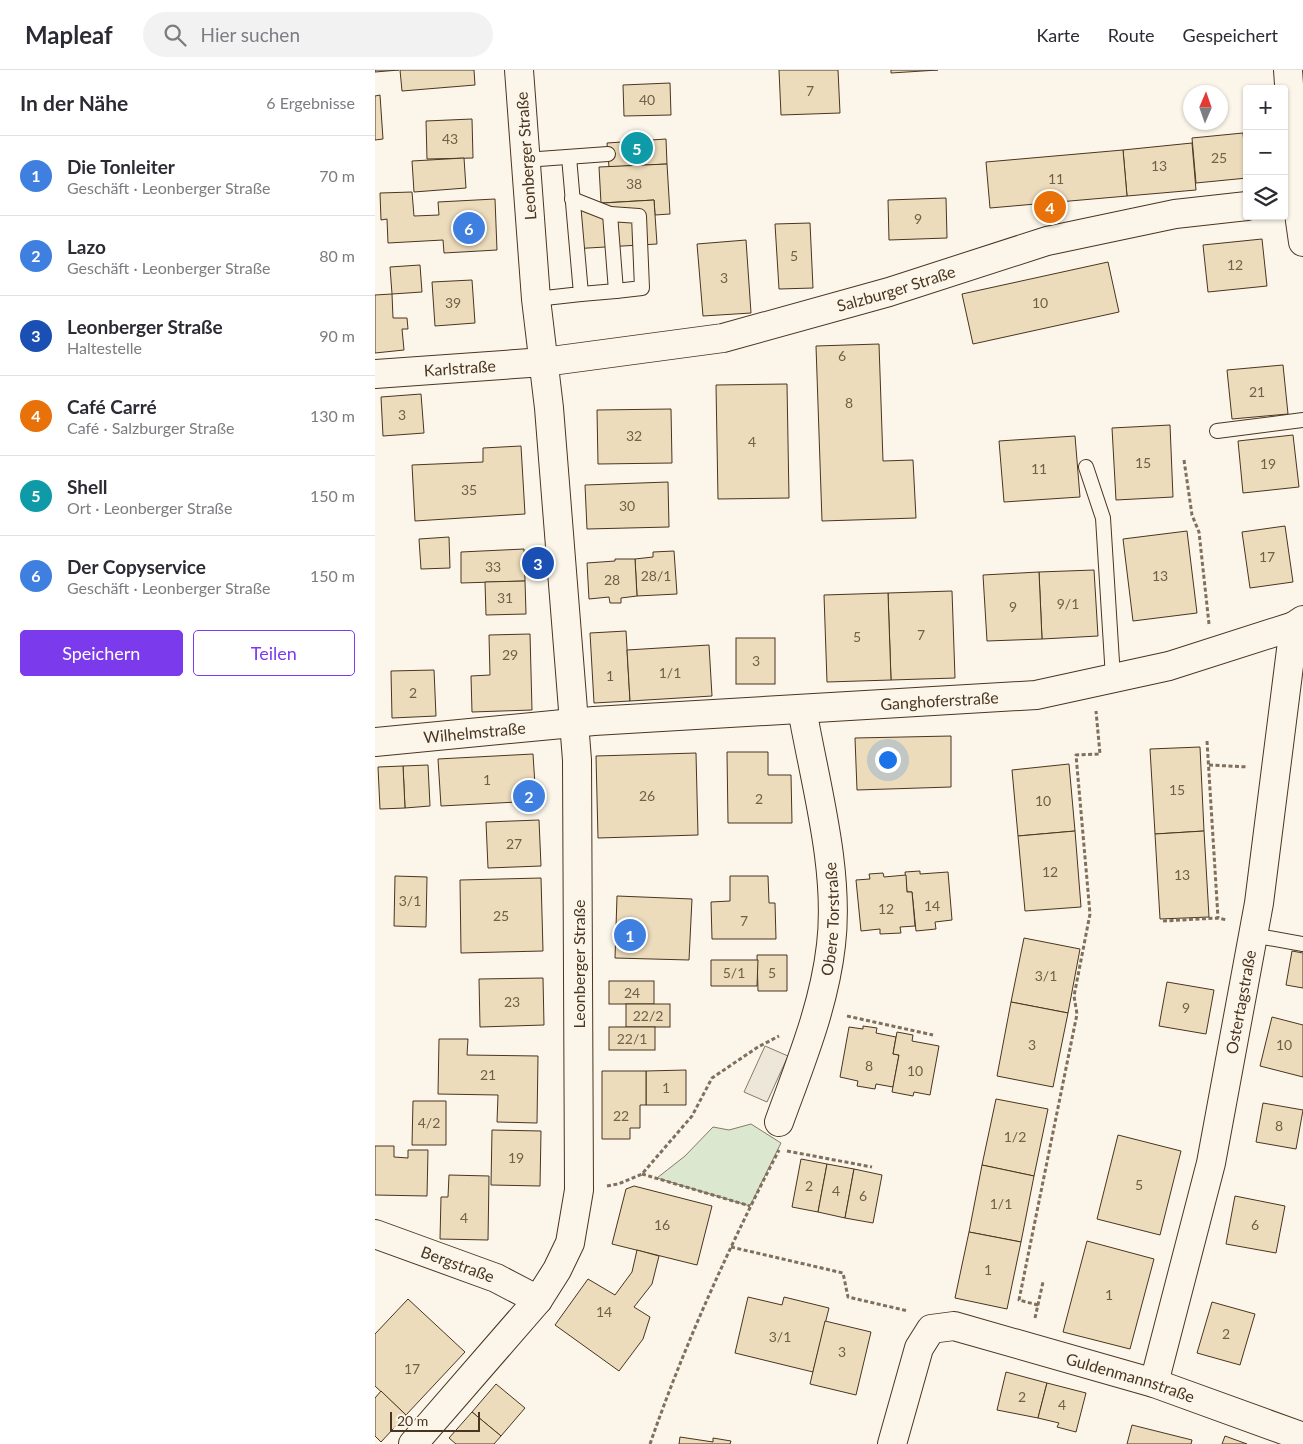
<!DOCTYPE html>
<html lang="de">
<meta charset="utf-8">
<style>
:root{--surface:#fff;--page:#f2f2f3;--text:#2b2b33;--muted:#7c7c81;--line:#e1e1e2;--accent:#7c3aed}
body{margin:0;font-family:Lato,sans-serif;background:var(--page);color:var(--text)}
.controls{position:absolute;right:15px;top:15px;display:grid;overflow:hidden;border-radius:5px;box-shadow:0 1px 4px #0004}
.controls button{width:45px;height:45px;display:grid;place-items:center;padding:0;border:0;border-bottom:1px solid var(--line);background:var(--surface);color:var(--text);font:25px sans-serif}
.compass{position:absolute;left:808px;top:15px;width:45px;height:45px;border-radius:50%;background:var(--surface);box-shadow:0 1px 4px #0004;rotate:2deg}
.scale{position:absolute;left:15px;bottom:12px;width:90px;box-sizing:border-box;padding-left:5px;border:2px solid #4a3520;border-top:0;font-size:14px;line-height:18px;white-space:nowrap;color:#4a3520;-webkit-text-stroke:4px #fbf6e9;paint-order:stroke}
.you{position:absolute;left:512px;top:689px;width:18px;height:18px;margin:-12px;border:4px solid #fff;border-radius:50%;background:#1a73e8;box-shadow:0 0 0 8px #1a73e833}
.badge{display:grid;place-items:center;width:32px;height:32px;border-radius:50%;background:var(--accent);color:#fff;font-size:16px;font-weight:700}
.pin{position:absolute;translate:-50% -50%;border:2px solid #fff;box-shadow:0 1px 5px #0006}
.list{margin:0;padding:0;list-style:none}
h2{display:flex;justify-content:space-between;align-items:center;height:65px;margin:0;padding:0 20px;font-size:21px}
h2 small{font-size:16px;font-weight:400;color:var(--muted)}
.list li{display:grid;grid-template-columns:32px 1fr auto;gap:15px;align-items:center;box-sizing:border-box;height:80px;padding:0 20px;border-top:1px solid var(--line)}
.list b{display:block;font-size:19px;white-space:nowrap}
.list p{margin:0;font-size:16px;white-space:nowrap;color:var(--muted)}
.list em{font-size:16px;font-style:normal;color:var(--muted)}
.actions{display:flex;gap:10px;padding:15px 20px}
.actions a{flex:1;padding:11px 0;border:1px solid var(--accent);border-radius:5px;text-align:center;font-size:18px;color:var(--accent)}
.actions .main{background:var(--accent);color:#fff}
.icon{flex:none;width:28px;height:28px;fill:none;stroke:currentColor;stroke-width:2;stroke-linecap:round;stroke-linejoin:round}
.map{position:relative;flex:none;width:928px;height:1374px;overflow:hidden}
header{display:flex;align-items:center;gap:30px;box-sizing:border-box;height:70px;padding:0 25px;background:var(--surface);border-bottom:1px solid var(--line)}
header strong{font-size:24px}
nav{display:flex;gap:28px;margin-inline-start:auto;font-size:18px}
.search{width:350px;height:45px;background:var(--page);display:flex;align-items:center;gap:12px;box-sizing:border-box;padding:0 18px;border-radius:28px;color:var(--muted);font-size:19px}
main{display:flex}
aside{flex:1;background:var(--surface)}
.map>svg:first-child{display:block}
.green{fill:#dce7d0;stroke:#887966}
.parking{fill:#ede7d9;stroke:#887966}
.building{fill:#ecdcbc;stroke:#4a3520}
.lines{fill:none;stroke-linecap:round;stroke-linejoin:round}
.service-casing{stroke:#4a3520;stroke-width:16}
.minor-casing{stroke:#4a3520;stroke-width:30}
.tertiary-casing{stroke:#4a3520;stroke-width:30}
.path{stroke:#7f6f5c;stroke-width:3;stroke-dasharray:4 2.5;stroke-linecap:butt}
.service{stroke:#fbf6e9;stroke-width:14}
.minor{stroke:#fbf6e9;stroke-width:28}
.tertiary{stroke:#fbf6e9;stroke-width:28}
.labels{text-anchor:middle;stroke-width:4;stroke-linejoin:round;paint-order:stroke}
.number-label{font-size:14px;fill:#725f47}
.street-label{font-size:16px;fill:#4a3520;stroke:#fbf6e9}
</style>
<header>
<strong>Mapleaf</strong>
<div class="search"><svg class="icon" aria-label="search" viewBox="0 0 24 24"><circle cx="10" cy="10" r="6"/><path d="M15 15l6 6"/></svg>Hier suchen</div>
<nav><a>Karte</a><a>Route</a><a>Gespeichert</a></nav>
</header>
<main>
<aside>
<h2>In der Nähe<small>6 Ergebnisse</small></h2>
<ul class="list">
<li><span class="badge" style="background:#3f7fe0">1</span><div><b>Die Tonleiter</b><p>Geschäft · Leonberger Straße</p></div><em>70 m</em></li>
<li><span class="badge" style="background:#3f7fe0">2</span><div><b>Lazo</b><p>Geschäft · Leonberger Straße</p></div><em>80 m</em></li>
<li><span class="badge" style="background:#1a4fb4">3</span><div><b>Leonberger Straße</b><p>Haltestelle</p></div><em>90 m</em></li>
<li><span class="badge" style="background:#e8710a">4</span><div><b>Café Carré</b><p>Café · Salzburger Straße</p></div><em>130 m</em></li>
<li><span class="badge" style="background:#0f9aa8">5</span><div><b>Shell</b><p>Ort · Leonberger Straße</p></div><em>150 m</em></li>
<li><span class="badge" style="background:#3f7fe0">6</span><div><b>Der Copyservice</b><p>Geschäft · Leonberger Straße</p></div><em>150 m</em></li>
</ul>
<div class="actions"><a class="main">Speichern</a><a>Teilen</a></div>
</aside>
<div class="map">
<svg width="928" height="1374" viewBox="0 0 928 1374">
<rect width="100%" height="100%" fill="#fbf6e9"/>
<path class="green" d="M376 1054 406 1073 375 1136 282 1108 310 1086 338 1057 354 1060Z"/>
<path class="parking" d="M390 976 413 986 392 1032 369 1022Z"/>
<g class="building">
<path d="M0 0H24L0 2Z"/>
<path d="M25 0H99L100 15 27 21Z"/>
<path d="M404 0H463L465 43 406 45Z"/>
<path d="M516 0H563L516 3Z"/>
<path d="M295 13 296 45 249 46 248 15Z"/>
<path d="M5 25 8 69 0 70V26Z"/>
<path d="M97 49 98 88 52 89 51 51Z"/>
<path d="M868 63 872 108 821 113 817 68Z"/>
<path d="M291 69 292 94 234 97 232 73Z"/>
<path d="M817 73 821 120 752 126 748 80Z"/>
<path d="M748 80 752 126 615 138 611 92Z"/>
<path d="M89 88 91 118 39 122 37 91Z"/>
<path d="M292 94 295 144 280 145 279 130 226 133 224 97Z"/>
<path d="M37 122 39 146 64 145 63 132 120 129 122 180 69 183 68 170 13 173 12 149 6 150 5 123Z"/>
<path d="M571 128 572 168 514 170 513 130Z"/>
<path d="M279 130 282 174 196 179 194 135Z"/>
<path d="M435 153 438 218 404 219 400 154Z"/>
<path d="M887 169 892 216 833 222 828 175Z"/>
<path d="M371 170 376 243 328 246 322 174Z"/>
<path d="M733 192 744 242 598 274 587 224Z"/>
<path d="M45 195 47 222 17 224 15 197Z"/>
<path d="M97 210 100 253 60 256 57 212Z"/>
<path d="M17 224 18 248H32L33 259H27L29 280 0 283V225Z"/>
<path d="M504 274 508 391 538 390 541 448 447 451 441 276Z"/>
<path d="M908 295 913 344 857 349 852 300Z"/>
<path d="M412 314 414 428 343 429 341 315Z"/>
<path d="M46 324 49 363 8 366 6 327Z"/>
<path d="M296 339 297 393 223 394 222 340Z"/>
<path d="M795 355 798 427 741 430 737 358Z"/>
<path d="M918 365 924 417 868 423 863 371Z"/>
<path d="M700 366 705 427 629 432 624 371Z"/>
<path d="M146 376 150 444 40 451 37 395 108 392V378Z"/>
<path d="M293 412 294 457 212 459 210 415Z"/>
<path d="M910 456 918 512 875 518 867 462Z"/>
<path d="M812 461 822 543 758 551 748 469Z"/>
<path d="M74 467 75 498 46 499 44 469Z"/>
<path d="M149 479 150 511 86 513V482Z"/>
<path d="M299 481 302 524 262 526 260 489 278 487V482Z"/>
<path d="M240 489H260L262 526 246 528V533H235L234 527 214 529 212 493 240 491Z"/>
<path d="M719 500 723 566 667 569 664 502Z"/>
<path d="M664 502 667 569 612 571 608 505Z"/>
<path d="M150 511 151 544 111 545 110 512Z"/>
<path d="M577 521 580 608 516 610 513 523Z"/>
<path d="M513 523 516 610 452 612 449 525Z"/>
<path d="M251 561 255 631 219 633 215 563Z"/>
<path d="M155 564 157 640 97 642 96 606 115 605 114 565Z"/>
<rect x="361" y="568" width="39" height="46"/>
<path d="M334 575 337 626 255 631 252 580Z"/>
<path d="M59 600 61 646 17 648 16 601Z"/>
<path d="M576 666V717L482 720 480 668Z"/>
<path d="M825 677 829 761 780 764 775 679Z"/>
<path d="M352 682H393V705H416L417 753H353Z"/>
<path d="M321 683 323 765 223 768 221 686Z"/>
<path d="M158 684 161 731 66 736 63 689Z"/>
<path d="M694 694 700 761 643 766 637 700Z"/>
<path d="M53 695 55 736 30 738 28 696Z"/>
<path d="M28 696 30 738 5 739 3 697Z"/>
<path d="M164 750 166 796 113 798 111 752Z"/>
<path d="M700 761 706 837 650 841 643 766Z"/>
<path d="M829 761 834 847 785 849 780 764Z"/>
<path d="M545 801V804L573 802 577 850 560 852 561 859 541 861 537 822H532L530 802Z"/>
<path d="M508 803 509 807 531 805 532 822H537L540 856 525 857 526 863 505 864V859L486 861 481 810 495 809 494 804Z"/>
<path d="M20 806 52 807 51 857 19 856Z"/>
<path d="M355 806H393L394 833H400L401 869H337L336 832 355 831Z"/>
<path d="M166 808 168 881 86 883 85 810Z"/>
<path d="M242 826 317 829 314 890 240 888Z"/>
<path d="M649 868 705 879 693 943 636 932Z"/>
<path d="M917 881 928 883V918L911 915Z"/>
<path d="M382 885H412V921H383Z"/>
<path d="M336 890H383L382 916H336Z"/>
<path d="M168 908 169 955 105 957 104 909Z"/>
<rect x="234" y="911" width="45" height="23"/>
<path d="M792 912 839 920 831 964 784 956Z"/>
<path d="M636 932 693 943 678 1017 622 1006Z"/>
<rect x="251" y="934" width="44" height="23"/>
<path d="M897 947 928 955V1007L885 996Z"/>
<path d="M488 956 502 958 501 963 521 967 518 984 524 985 518 1017 501 1014 500 1019 482 1016 483 1011 465 1007 474 957 488 959Z"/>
<rect x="234" y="957" width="46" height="23"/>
<path d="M522 962 538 965 537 971 564 976 555 1025 539 1022 538 1026 517 1022 524 985 518 984Z"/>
<path d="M64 969H93L92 985 163 986 162 1053 122 1052 123 1025 63 1024Z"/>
<path d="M311 1000V1035H271V1001Z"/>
<path d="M227 1001H271V1035H265V1058H255V1069H227Z"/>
<path d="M621 1029 673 1039 659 1106 607 1095Z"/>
<path d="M38 1031H71V1075H37Z"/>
<path d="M888 1033 928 1040 921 1079 881 1072Z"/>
<path d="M117 1060 166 1061 165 1116 116 1115Z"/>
<path d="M743 1065 806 1081 785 1165 722 1149Z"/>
<path d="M0 1076H19V1087L33 1088V1080H53L52 1126 0 1125Z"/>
<path d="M426 1089 452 1094 443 1142 417 1137Z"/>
<path d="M452 1094 479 1099 470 1148 443 1142Z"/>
<path d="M607 1095 659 1106 646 1172 594 1162Z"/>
<path d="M479 1099 507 1105 498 1153 470 1148Z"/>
<path d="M74 1105 114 1106 113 1170 65 1169 66 1127H73Z"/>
<path d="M259 1116 337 1136 322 1195 237 1174 251 1119Z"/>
<path d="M860 1126 910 1136 901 1183 851 1174Z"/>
<path d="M594 1162 646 1172 632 1239 580 1228Z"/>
<path d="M712 1171 779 1189 755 1279 688 1262Z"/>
<path d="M262 1180 284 1186 277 1214 259 1237 275 1247 268 1269 244 1301 180 1255 213 1209 240 1225 257 1202Z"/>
<path d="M373 1227 407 1235 409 1227 454 1238 438 1302 360 1283Z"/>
<path d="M33 1229 90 1282 31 1345 0 1316V1264Z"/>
<path d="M837 1232 880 1244 865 1295 822 1283Z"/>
<path d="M450 1251 496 1262 481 1325 435 1314Z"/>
<path d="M631 1302 672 1313 663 1348 622 1340Z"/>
<path d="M672 1313 711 1323 701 1362 682 1357 684 1353 663 1348Z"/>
<path d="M121 1314 150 1338 126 1366 97 1342Z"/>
<path d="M6 1321 31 1345 6 1372 0 1366V1328Z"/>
<path d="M97 1342 126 1366 119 1374H81L74 1368Z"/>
<path d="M757 1355 817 1370 816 1374H752Z"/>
<path d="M850 1366 872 1374H847Z"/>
<path d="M305 1367 338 1372V1368L356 1371 355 1374H304Z"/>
</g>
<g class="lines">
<g class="service-casing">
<g id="service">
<path d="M150 90 233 84"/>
<path d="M197 129 235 144 241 221 206 224"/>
<path d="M235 144 264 146 267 218 241 221"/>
<path d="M161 229 206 224 194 87"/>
<path d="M842 361 928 350"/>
<path d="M711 397 728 448 738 608"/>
<path d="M877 865 928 874"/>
</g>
</g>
<g class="minor-casing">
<g id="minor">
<path d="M913 0 922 130 928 172"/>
<path id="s1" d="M0 304 169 292 348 268 514 222 672 171 800 144 872 136"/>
<path id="s2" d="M0 672 219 651 661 625 794 596 919 556"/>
<path id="s3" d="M404 1052C425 994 449 937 456 875 465 800 440 713 427 639"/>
<path id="s4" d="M0 1164 121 1208 163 1230"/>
<path id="s5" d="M779 1313 836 1093 884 833 919 556 928 550"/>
<path id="s6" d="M517 1374 544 1278 556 1259 579 1256 779 1313 928 1367"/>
</g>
</g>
<g class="tertiary-casing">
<path id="tertiary" d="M38 1374 163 1230 182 1200 195 1173 204 1120 202 690 174 338 161 229 144 0"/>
</g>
<g class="path">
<path d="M809 390 817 445 824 462 834 554"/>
<path d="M832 671 843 848"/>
<path d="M834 695 873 697"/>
<path d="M788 851 843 848 852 850"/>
<path d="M472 946 558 965"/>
<path d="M412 1081 497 1097"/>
<path d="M267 1104 375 1136"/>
<path d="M232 1116 243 1114 267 1104 317 1046 337 1008 383 977 404 966"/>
<path d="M356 1177 468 1203 473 1227 533 1241"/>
<path d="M663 1235 644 1230 702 944 699 926 715 844 701 685 725 684 721 641"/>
<path d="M660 1248 668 1212"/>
<path d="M275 1374C310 1273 355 1175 404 1080"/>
</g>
<use href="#service" class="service"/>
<use href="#minor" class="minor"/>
<use href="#tertiary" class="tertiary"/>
</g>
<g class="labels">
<g class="number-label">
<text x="435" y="26">7</text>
<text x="272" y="35">40</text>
<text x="75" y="74">43</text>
<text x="844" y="93">25</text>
<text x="784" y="101">13</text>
<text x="681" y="114">11</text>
<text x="259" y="119">38</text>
<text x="543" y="154">9</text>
<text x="419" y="191">5</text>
<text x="860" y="200">12</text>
<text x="349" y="213">3</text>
<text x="78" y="238">39</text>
<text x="665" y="238">10</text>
<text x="467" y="291">6</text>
<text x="882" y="327">21</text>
<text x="474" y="338">8</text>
<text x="27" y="350">3</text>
<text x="259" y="371">32</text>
<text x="377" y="377">4</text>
<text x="768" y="398">15</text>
<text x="893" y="399">19</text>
<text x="664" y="404">11</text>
<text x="94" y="425">35</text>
<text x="252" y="441">30</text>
<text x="892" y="492">17</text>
<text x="118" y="502">33</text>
<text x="281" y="511">28/1</text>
<text x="785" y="511">13</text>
<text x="237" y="515">28</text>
<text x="130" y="533">31</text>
<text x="693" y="539">9/1</text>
<text x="638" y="542">9</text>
<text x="546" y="570">7</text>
<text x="482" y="572">5</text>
<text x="135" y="590">29</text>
<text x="381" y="596">3</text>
<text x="295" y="608">1/1</text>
<text x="235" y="611">1</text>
<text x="38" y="628">2</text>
<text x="112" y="715">1</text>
<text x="802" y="725">15</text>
<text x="272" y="731">26</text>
<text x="384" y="734">2</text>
<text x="668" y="736">10</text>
<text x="139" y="779">27</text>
<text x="675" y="807">12</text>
<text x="807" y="810">13</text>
<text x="35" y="836">3/1</text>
<text x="557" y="841">14</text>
<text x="511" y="844">12</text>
<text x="126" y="851">25</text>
<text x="369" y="856">7</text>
<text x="359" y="908">5/1</text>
<text x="397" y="908">5</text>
<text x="671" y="911">3/1</text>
<text x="257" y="928">24</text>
<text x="137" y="937">23</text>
<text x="811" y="943">9</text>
<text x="273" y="951">22/2</text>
<text x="257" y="974">22/1</text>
<text x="657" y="980">3</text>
<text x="909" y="980">10</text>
<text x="494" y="1001">8</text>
<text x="540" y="1006">10</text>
<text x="113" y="1010">21</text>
<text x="291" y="1023">1</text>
<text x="246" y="1051">22</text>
<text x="54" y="1058">4/2</text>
<text x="904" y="1061">8</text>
<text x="640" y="1072">1/2</text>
<text x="141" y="1093">19</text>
<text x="764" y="1120">5</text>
<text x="434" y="1121">2</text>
<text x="461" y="1126">4</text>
<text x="488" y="1131">6</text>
<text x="626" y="1139">1/1</text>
<text x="89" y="1153">4</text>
<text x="287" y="1160">16</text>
<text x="880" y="1160">6</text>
<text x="613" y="1205">1</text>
<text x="734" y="1230">1</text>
<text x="229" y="1247">14</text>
<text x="851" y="1269">2</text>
<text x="405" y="1272">3/1</text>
<text x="467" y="1287">3</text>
<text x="37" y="1304">17</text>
<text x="647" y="1332">2</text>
<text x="687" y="1340">4</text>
</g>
<g class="street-label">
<text transform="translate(151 86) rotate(-94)" y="6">Leonberger Straße</text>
<text dy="6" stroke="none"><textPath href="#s1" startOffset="530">Salzburger Straße</textPath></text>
<text dy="6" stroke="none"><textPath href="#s1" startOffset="85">Karlstraße</textPath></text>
<text dy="6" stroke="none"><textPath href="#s2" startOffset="566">Ganghoferstraße</textPath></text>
<text dy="6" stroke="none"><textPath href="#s2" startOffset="100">Wilhelmstraße</textPath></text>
<text dy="6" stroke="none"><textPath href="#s3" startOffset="211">Obere Torstraße</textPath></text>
<text transform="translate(204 894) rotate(-90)" y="6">Leonberger Straße</text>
<text dy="6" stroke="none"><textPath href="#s5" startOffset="391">Ostertagstraße</textPath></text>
<text dy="6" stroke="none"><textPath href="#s4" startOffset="88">Bergstraße</textPath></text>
<text dy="6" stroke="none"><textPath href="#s6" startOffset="329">Guldenmannstraße</textPath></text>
</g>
</g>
</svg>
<div class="controls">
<button>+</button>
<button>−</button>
<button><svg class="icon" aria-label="layers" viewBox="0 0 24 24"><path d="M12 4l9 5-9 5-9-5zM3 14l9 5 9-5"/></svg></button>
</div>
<svg class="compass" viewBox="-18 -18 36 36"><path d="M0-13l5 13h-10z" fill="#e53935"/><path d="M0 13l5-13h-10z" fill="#7c7c81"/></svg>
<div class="scale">20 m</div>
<div class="you"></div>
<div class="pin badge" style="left:255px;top:865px;background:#3f7fe0">1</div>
<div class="pin badge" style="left:154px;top:726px;background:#3f7fe0">2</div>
<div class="pin badge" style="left:163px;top:493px;background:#1a4fb4">3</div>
<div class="pin badge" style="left:675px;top:137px;background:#e8710a">4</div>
<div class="pin badge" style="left:262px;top:78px;background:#0f9aa8">5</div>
<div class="pin badge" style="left:94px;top:158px;background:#3f7fe0">6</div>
</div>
</main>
